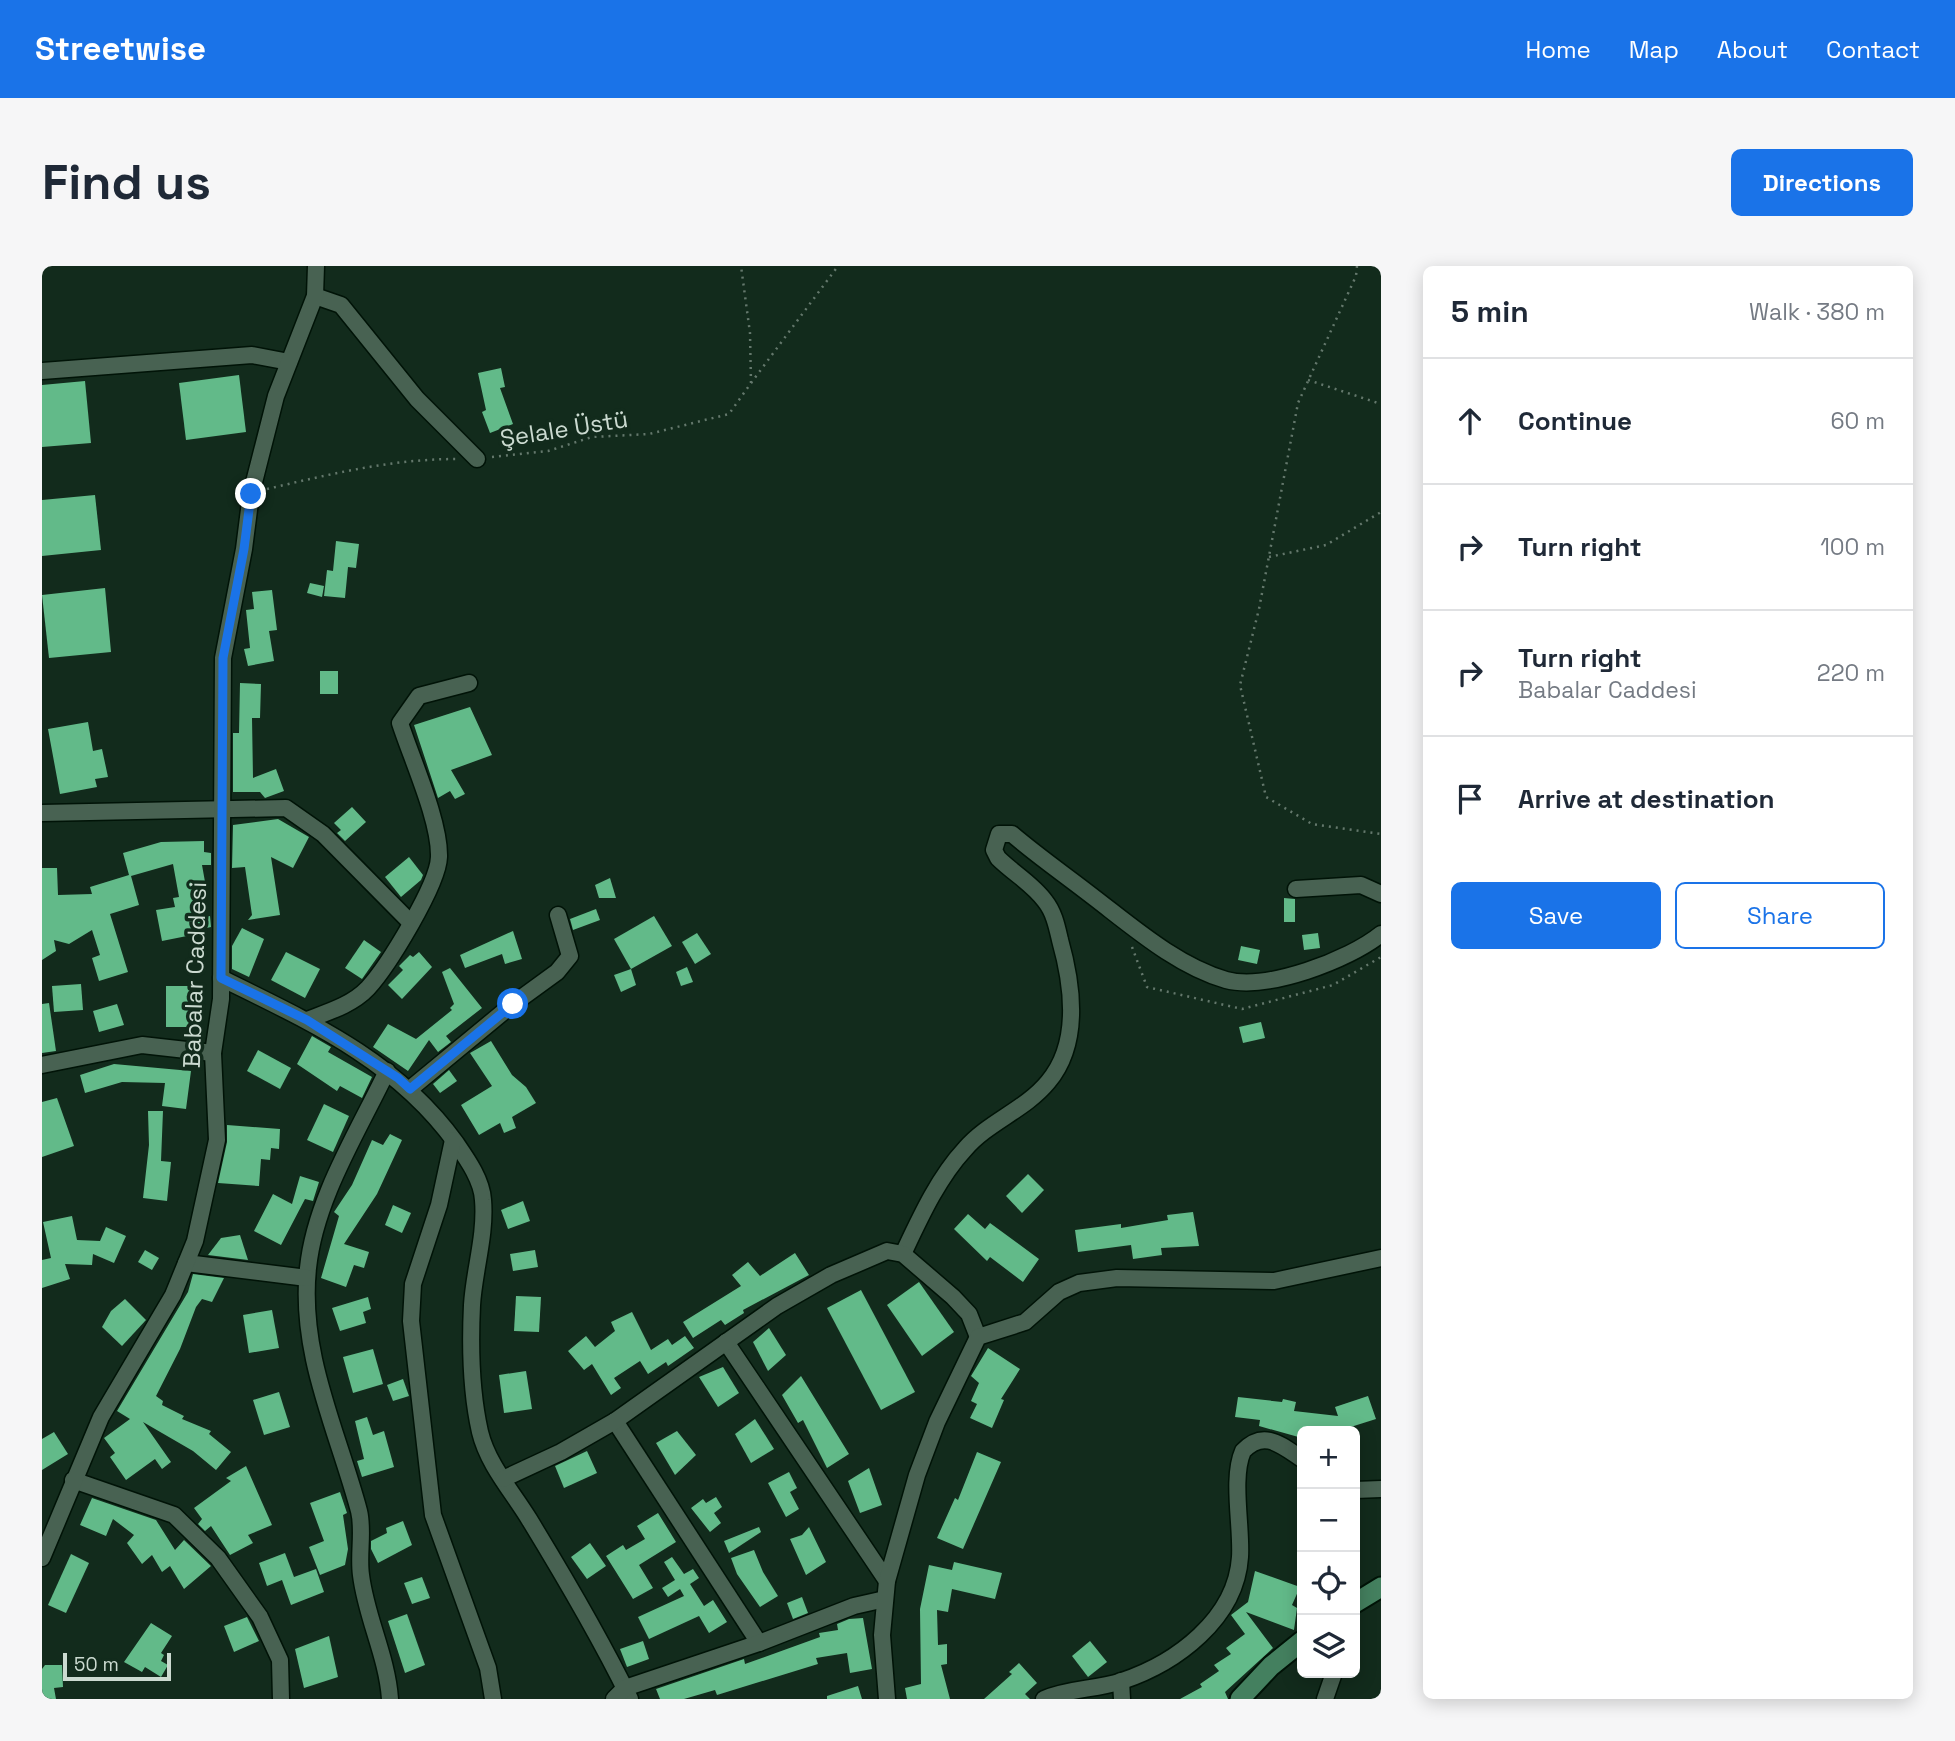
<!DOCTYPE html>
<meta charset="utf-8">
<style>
:root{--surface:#fff;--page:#f6f6f7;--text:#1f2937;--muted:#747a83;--line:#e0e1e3;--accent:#1a73e8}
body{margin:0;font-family:"Space Grotesk",sans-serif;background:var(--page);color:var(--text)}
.controls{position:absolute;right:21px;bottom:21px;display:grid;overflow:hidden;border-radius:10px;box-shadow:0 4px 18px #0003}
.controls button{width:63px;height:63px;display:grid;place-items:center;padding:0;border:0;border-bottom:2px solid var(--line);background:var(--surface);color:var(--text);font:35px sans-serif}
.scale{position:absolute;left:21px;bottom:18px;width:108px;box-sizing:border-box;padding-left:7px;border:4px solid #cbdad0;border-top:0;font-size:19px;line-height:24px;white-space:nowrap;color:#cbdad0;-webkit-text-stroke:5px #122b1c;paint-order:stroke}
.stop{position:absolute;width:21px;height:21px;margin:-16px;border:5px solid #1a73e8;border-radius:50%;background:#fff}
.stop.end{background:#1a73e8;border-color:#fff;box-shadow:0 2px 7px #0008}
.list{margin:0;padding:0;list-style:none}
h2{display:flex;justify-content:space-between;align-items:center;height:91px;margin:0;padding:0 28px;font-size:30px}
h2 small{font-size:23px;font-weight:400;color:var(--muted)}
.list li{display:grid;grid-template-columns:46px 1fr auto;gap:21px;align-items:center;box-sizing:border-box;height:126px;padding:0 28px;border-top:2px solid var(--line)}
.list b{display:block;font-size:26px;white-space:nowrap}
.list p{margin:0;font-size:23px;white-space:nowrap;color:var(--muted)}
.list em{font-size:23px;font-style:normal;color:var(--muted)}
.actions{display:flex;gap:14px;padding:21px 28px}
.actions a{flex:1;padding:16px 0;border:2px solid var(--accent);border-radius:10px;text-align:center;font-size:24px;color:var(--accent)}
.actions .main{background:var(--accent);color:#fff}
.icon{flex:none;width:38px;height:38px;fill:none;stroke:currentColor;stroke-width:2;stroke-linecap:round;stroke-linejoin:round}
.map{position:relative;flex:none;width:1339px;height:1433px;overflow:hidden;border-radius:10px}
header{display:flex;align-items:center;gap:42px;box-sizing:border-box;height:98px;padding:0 35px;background:var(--accent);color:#fff}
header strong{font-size:33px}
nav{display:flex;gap:38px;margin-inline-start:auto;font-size:24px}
.intro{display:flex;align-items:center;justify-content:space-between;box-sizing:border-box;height:168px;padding:0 42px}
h1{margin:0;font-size:49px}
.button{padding:18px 32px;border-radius:10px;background:var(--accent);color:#fff;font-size:24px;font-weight:700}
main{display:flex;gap:42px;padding:0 42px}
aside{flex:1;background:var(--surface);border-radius:10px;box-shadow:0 4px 18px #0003}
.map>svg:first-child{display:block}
.building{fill:#62ba89}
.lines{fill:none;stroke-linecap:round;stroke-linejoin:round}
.minor-casing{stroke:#001307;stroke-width:19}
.major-casing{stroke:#001307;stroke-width:23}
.path{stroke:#64786c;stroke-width:2.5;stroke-dasharray:2 5;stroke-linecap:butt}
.minor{stroke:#486252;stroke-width:16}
.major{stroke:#44805f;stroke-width:19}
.route{stroke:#1a73e8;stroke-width:9}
.labels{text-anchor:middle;stroke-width:7;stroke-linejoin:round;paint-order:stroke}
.street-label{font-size:24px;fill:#cbdad0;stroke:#122b1c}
</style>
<header>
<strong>Streetwise</strong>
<nav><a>Home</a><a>Map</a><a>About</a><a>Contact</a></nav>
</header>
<div class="intro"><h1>Find us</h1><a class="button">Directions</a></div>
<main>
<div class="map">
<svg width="1339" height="1433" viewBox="0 0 1339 1433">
<rect width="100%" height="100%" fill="#122b1c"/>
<g class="building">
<path d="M459 102 463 121 458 122 471 158 448 167 440 146 444 144 436 107Z"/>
<path d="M197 109 204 166 144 174 137 117Z"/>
<path d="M43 115 49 177 0 181V119Z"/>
<path d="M53 229 59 284 0 290V234Z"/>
<path d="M294 275 317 278 314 302 306 301 303 332 282 330 285 304 291 305Z"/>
<path d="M268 317 282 320 280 331 265 327Z"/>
<path d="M63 322 69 386 7 392 0 329Z"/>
<path d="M230 324 235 364 227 365 232 395 206 400 202 383 208 382 204 344 212 343 210 326Z"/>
<rect x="278" y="405" width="18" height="23"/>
<path d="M198 417 219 418 218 452H210L211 512 234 503 242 525 223 532 218 526H191V467H197Z"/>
<path d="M428 441 450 489 409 504 423 528 413 533 408 525 396 532 372 459Z"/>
<path d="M46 456 51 485 60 483 66 511 53 513 55 521 18 528 6 463Z"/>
<path d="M310 541 324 556 303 575 295 567 299 564 292 557Z"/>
<path d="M236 553 267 571 251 602 229 591 238 649 206 654 210 649 203 601 190 602 191 559Z"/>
<path d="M162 575V586L169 587V599H160L165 627 150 630 155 653 168 650 169 661 160 663V667L120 675 114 644 133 641 131 632 137 631 131 598 89 610 97 639 68 648 86 706 57 715 50 692 58 689 50 664 27 678 12 674 14 685 0 694V602H15L16 629 50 628 48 621 87 609 81 587 119 576Z"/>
<path d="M367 591 381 609 379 614 359 631 343 611Z"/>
<path d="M568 612 574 632H557L553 619Z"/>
<path d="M1242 632 1253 633V656H1242Z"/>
<path d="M554 643 558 654 531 664 528 653Z"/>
<path d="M612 650 630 680 589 703 572 673Z"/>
<path d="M200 662 222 673 207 711 190 703V680Z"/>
<path d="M471 665 480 693 463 698 460 688 423 702 418 689Z"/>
<path d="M655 667 669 688 653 698 640 676Z"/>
<path d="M1276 667 1278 682 1262 684 1260 669Z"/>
<path d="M322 674 339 686 320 713 303 702Z"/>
<path d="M1199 680 1218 684 1215 698 1196 694Z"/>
<path d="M244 686 278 703 263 732 229 714Z"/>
<path d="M377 686 390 701 360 733 346 719 361 704 357 700 368 689 371 691Z"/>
<path d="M645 701 651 716 639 720 634 706Z"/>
<path d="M408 702 440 742 404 770 409 776 396 786 387 774 366 805 331 781 346 758 374 773 410 744 408 742 412 738 400 706Z"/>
<path d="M589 703 594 719 579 726 572 709Z"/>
<path d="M39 718 41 744 12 746 10 720Z"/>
<rect x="124" y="720" width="27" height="41"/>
<path d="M7 737 14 785 0 787V738Z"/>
<path d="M75 738 82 759 57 766 51 745Z"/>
<path d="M1219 756 1223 772 1201 777 1197 761Z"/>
<path d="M270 770 289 781 286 786 330 811 320 832 298 820 295 825 255 798Z"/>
<path d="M449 775 470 809 484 821 494 837 470 851 474 862 462 867 458 857 437 869 419 839 450 820 428 787Z"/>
<path d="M216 784 249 802 238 823 205 805Z"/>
<path d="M72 798 149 805 144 843 120 840 123 817 80 816 43 827 38 809Z"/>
<path d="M407 804 415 815 398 827 391 818Z"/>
<path d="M15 832 32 880 0 891V836Z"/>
<path d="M282 838 307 850 291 886 265 874Z"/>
<path d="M106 845H121L119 895 129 896 125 935 101 932 107 879Z"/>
<path d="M185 859 238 863 237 883 229 882 228 894 219 893 217 920 176 917 185 876Z"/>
<path d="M348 868 360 874 335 928 302 978 327 986 322 1002 312 999 304 1021 279 1012 297 950 292 946 310 919 330 874 341 879Z"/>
<path d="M986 908 1002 924 980 947 964 930Z"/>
<path d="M258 910 277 916 271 935 263 933 239 979 212 965 231 928 250 938Z"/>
<path d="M481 935 488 955 466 963 459 944Z"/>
<path d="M351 939 369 947 360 967 343 959Z"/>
<path d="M1151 946 1157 980 1119 982 1120 989 1091 993 1089 979 1036 986 1033 964 1079 958V962L1126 954 1125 949Z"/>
<path d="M926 948 943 963 948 957 997 993 981 1016 948 991 945 995 912 963Z"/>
<path d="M30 950 35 974 58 975 64 961 84 970 72 997 51 988 50 999 23 998 28 1013 0 1022V994L9 992 1 956Z"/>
<path d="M198 969 206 994 166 989 179 972Z"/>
<path d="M103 984 117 992 110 1004 96 996Z"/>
<path d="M493 984 496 1001 471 1005 468 988Z"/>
<path d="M753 987 767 1009 701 1044 702 1047 683 1059 679 1054 651 1072 641 1056 699 1020 690 1009 706 996 718 1010Z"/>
<path d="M151 1008 182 1012 170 1036 160 1033 154 1041 138 1083 114 1130 121 1135 120 1139 142 1150 140 1153 169 1165 167 1168 189 1186 174 1204 151 1185 101 1156 129 1196 120 1203 113 1193 84 1214 68 1191 73 1187 62 1172 88 1153 75 1145 146 1026Z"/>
<path d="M877 1016 912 1066 880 1090 845 1039Z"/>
<path d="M819 1024 873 1126 839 1144 785 1042Z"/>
<path d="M474 1030 499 1031 497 1066 472 1065Z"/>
<path d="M326 1031 329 1043 321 1046 324 1057 298 1065 290 1042Z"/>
<path d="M83 1033 104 1054 80 1080 60 1061 69 1045Z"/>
<path d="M230 1044 237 1082 207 1087 201 1049Z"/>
<path d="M590 1046 609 1084 626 1073 630 1079 643 1070 652 1082 626 1100 624 1096 606 1108 598 1095 572 1112 579 1122 569 1129 550 1098 542 1104 526 1085 544 1070 553 1081 573 1065 569 1056Z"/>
<path d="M727 1062 744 1089 726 1105 711 1076Z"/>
<path d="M946 1082 978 1103 959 1133 962 1134 950 1162 928 1152 935 1138 929 1135 937 1117 929 1110Z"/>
<path d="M331 1083 341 1118 311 1127 301 1091Z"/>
<path d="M681 1101 697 1127 676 1141 657 1111Z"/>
<path d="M484 1105 490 1143 462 1147 457 1109Z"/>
<path d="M759 1110 807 1188 785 1202 761 1154 756 1157 740 1129Z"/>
<path d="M361 1113 367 1130 351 1135 345 1119Z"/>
<path d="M237 1126 248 1161 222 1169 211 1134Z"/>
<path d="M1326 1130 1334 1153 1296 1165H1260V1172L1217 1160 1218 1154 1193 1151 1196 1131 1240 1136 1241 1133 1254 1136 1252 1145 1296 1150 1293 1141Z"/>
<path d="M325 1151 331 1169 342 1165 352 1201 320 1211 315 1195 322 1193 313 1155Z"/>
<path d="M713 1153 732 1183 709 1197 693 1168Z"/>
<path d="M635 1165 654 1189 633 1209 614 1177Z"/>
<path d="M12 1166 26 1188 0 1204V1173Z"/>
<path d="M545 1185 555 1207 522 1222 513 1200Z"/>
<path d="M935 1186 959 1196 921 1283 895 1272 913 1232 916 1234Z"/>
<path d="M204 1200 230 1259 206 1269 211 1277 188 1289 169 1260 163 1265 156 1258 160 1253 152 1242 189 1215 184 1212Z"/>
<path d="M827 1202 840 1239 818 1247 806 1215Z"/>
<path d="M747 1206 755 1222 748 1226 757 1243 744 1251 726 1217Z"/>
<path d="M298 1226 305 1247 301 1249 306 1283 303 1299 278 1309 267 1281 282 1275 268 1237Z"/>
<path d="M674 1231 680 1241 672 1247 679 1257 668 1266 649 1242 661 1233 664 1237Z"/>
<path d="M50 1232 114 1254 133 1284 142 1274 169 1300 142 1323 128 1300 120 1306 110 1289 100 1298 85 1277 92 1269 71 1253 64 1270 38 1259Z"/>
<path d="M616 1247 634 1276 597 1299 611 1322 591 1333 564 1290 581 1279 584 1284 603 1273 595 1260Z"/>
<path d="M361 1255 370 1279 336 1297 329 1283V1275L345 1267 344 1262Z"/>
<path d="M717 1261 719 1266 687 1287 682 1275Z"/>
<path d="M767 1261 784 1296 764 1309 748 1273 760 1269Z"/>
<path d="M548 1277 564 1300 545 1313 529 1291Z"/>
<path d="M712 1284 721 1306 736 1330 718 1341 695 1308 689 1292Z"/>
<path d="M243 1287 252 1311 274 1303 282 1326 249 1339 240 1314 225 1320 217 1297Z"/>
<path d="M29 1288 47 1297 24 1347 6 1339Z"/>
<path d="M630 1291 642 1308 651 1303 657 1312 648 1318 662 1340 671 1334 685 1356 667 1367 657 1350 607 1373 596 1351 642 1330 638 1323 626 1331 620 1322 633 1314 622 1296Z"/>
<path d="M912 1296 960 1307 953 1333 910 1323 906 1346 895 1344 896 1379 905 1378V1398L899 1399 908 1433H865L863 1422 879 1418 878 1343 887 1299 910 1304Z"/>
<path d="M1213 1305 1258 1321 1250 1339 1255 1342 1252 1364 1204 1346 1231 1382 1183 1426 1186 1433H1138L1160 1421 1158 1418 1177 1405 1172 1399 1189 1388 1184 1382 1203 1368 1189 1349 1206 1336Z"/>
<path d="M380 1311 388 1332 370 1338 362 1317Z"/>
<path d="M760 1331 766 1347 751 1353 745 1337Z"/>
<path d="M365 1348 383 1399 363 1407 346 1355Z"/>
<path d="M205 1351 217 1375 192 1386 182 1360Z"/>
<path d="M821 1352 830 1403 808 1407 805 1387 774 1392 776 1398 675 1429 673 1424 642 1433H618L614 1423 702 1393 703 1398 778 1371 777 1367 796 1364 795 1358 807 1353Z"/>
<path d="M109 1357 130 1370 119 1387 122 1389 119 1395 126 1399 119 1411 103 1401 100 1406 82 1396Z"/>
<path d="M287 1370 296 1411 262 1422 253 1383Z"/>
<path d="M601 1375 607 1393 585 1401 578 1383Z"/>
<path d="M1048 1375 1065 1396 1046 1411 1030 1390Z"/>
<path d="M977 1397 995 1417 983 1428 988 1433H942L970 1408 967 1406Z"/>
<path d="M3 1399H20L21 1421 12 1422 14 1433H0V1403Z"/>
<path d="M816 1420 820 1433H785V1430Z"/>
</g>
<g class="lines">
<g class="minor-casing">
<g id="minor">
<path d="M273 30 299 39 375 133 435 193"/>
<path d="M0 105 210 89 247 96"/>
<path d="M0 547 244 542 281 568 368 656"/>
<path d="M1254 623 1319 619 1339 628"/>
<path d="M179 712C268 756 354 794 414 877 425 893 440 914 441 934 444 969 432 1005 430 1039 428 1080 429 1126 438 1166 446 1199 470 1225 487 1253 523 1312 558 1371 588 1433"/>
<path d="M265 754C286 746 310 739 326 722 346 700 396 619 397 591 398 555 370 494 358 457L377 430 427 417"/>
<path d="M0 799 100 779 171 787"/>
<path d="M345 805C316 866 273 933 266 1002 257 1088 295 1163 317 1245 322 1265 316 1288 319 1309 324 1351 345 1390 348 1433"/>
<path d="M368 823 471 738 515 706 528 690 516 649"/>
<path d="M411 874 397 939 371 1018 369 1055 391 1249 446 1402 451 1433"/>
<path d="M861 988C878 952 896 912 923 883 946 856 983 844 1006 816 1039 777 1031 720 1018 674 1015 661 1012 646 1003 635 991 618 971 607 956 592L952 584 957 568H970C997 591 1026 611 1054 633 1093 663 1136 700 1184 714 1225 725 1307 694 1339 668"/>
<path d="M144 997 265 1012"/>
<path d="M684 1076 845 1315"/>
<path d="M573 1155 717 1377"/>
<path d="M461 1213 519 1186 573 1155 735 1040 789 1009 845 985 861 988 911 1031 927 1048 936 1071"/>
<path d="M31 1214 132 1249 176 1292 218 1351 238 1394 239 1433"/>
<path d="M1313 1224 1339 1223"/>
<path d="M0 1292 59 1151 131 1029 153 975 175 874 171 787 179 733 181 392 202 283 209 228 234 130 273 30 274 0"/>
<path d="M1079 1415 1080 1433"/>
<path d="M572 1433 583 1422 717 1377 812 1340 843 1333"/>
<path d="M845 1433 840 1369 845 1315 875 1209 895 1156 936 1071 983 1056 1017 1026 1037 1017 1075 1012 1232 1015 1339 992"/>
<path d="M1002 1433C1028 1422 1053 1424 1080 1415 1134 1397 1194 1353 1198 1291 1200 1261 1189 1212 1201 1185 1222 1163 1239 1179 1260 1193"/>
<path d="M1283 1433 1292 1407"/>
</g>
</g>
<g class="major-casing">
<g id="major">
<path d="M1313 1337 1339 1321"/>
<path d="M1198 1433 1229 1400 1260 1375"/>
</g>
</g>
<g class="path">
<path d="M1315 0 1314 10 1256 137 1217 343 1198 419 1224 531 1270 558 1339 568"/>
<path d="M1266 114 1339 138"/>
<path d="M709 117 796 0"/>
<path d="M450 191 506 185 550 171 607 168 687 148 709 117 708 67 699 0"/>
<path d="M225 223C289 208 349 193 415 193"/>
<path d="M1227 291 1284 279 1339 246"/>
<path d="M1090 681 1105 721 1200 743 1291 719 1339 691"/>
</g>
<use href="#minor" class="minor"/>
<use href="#major" class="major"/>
</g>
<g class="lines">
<path class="route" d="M209 228 202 283 181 392 179 712 265 754 356 812 368 823 471 738"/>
</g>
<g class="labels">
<g class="street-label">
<text transform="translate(522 163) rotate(-9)" y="8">Şelale Üstü</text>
<text transform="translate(153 709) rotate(-88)" y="8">Babalar Caddesi</text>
</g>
</g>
</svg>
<div class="controls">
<button>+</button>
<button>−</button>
<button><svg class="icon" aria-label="locate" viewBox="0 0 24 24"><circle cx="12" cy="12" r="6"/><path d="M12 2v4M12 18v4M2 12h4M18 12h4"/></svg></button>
<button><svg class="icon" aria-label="layers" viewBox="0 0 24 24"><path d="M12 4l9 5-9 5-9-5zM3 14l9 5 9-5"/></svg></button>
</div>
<div class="scale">50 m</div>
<div class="stop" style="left:471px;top:738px"></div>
<div class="stop end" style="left:209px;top:228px"></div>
</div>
<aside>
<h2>5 min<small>Walk · 380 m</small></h2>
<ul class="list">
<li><svg class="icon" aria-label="ahead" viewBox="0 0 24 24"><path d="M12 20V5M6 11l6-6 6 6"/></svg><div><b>Continue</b></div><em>60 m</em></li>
<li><svg class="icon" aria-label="right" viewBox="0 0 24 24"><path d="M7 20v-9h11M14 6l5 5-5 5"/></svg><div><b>Turn right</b></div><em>100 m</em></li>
<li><svg class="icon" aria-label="right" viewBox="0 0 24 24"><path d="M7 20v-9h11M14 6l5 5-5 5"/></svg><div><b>Turn right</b><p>Babalar Caddesi</p></div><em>220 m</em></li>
<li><svg class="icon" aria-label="arrive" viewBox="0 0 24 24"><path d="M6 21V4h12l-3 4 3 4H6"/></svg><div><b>Arrive at destination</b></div></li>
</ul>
<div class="actions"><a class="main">Save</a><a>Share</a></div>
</aside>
</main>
